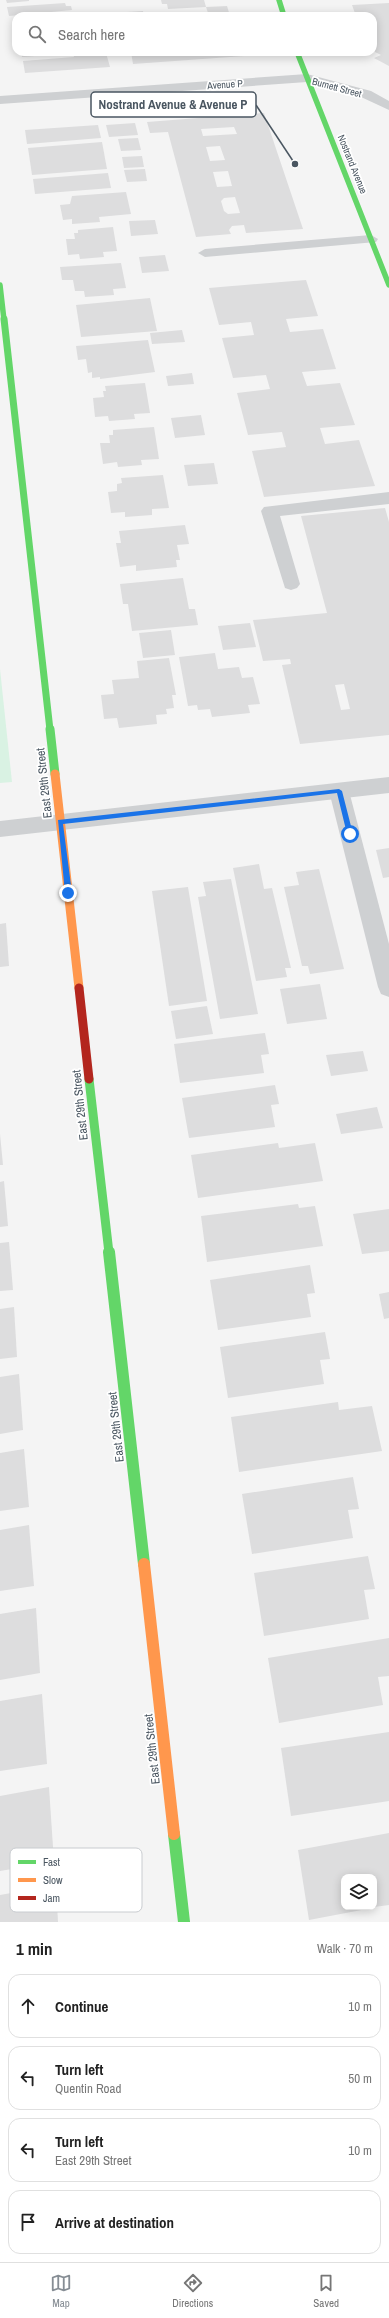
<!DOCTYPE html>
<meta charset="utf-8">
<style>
:root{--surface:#fff;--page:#f2f2f2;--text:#222;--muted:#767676;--line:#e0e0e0;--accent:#868d94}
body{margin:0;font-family:"Archivo Narrow",sans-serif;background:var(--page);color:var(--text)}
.controls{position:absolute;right:12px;bottom:12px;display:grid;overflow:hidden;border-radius:8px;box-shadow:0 2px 10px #0003}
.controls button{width:36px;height:36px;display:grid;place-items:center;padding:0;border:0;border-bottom:1px solid var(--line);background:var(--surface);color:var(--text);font:20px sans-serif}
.stop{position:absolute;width:12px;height:12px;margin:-9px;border:3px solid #1a73e8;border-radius:50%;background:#fff}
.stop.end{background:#1a73e8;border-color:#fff;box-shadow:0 1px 4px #0008}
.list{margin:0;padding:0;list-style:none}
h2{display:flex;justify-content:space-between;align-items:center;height:52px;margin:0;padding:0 16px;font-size:17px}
h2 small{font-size:13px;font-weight:400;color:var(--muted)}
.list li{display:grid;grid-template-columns:26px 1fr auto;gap:12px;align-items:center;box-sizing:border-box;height:64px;margin:0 8px 8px;padding:0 8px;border:1px solid var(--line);border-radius:12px}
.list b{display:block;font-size:15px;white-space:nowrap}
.list p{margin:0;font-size:13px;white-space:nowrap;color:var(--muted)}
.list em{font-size:13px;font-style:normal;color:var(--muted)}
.icon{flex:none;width:22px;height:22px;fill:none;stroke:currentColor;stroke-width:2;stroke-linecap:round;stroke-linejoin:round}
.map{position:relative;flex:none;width:389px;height:1922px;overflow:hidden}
.search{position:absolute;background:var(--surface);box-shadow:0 2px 10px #0003;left:12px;right:12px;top:12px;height:44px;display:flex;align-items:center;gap:10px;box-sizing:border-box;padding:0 14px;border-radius:12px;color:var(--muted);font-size:15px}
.sheet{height:340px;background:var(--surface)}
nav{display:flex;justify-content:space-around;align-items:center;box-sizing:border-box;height:56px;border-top:1px solid var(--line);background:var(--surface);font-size:11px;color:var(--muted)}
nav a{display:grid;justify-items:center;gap:2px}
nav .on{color:var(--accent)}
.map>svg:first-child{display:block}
.green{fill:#d9f2e3}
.building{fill:#ddddde;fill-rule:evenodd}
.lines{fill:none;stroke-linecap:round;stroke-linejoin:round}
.lane{fill:#ced0d2;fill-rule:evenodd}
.street{fill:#ced0d2;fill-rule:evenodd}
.fast-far3{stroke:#63d668;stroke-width:5.5}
.fast-far2{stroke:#63d668;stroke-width:7}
.fast-far1{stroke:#63d668;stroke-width:9}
.fast{stroke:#63d668;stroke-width:12}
.slow-far1{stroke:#ff974d;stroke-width:9}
.slow{stroke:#ff974d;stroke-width:12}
.jam{stroke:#b3261e;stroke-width:9}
.route{fill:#1a73e8}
.labels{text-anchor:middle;stroke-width:3.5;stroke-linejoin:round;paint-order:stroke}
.far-street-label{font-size:10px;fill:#4a5661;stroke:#fff}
.street-label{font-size:12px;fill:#4a5661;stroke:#fff}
.key{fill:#fff;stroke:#c9ccd0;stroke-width:1}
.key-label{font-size:11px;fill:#4a5661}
.leader{fill:none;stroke:#4a5661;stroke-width:1.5}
.callout-dot{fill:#4a5661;stroke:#fff;stroke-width:1.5}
.callout{fill:#fff;stroke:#4a5661;stroke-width:1.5}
.callout-label{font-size:13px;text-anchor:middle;font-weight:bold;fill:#4a5661}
</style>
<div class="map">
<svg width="389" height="1922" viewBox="0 0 389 1922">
<rect width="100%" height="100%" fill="#f4f4f4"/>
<path class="green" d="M0 669 12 782 0 783Z"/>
<g class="building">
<path d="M6 0H29V1L7 3Z"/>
<path d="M161 0H204L206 7 168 9 167 4H162Z"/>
<path d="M65 3 66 6H71L72 10 9 16 7 7Z"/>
<path d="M389 3V66L374 58 381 55 375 52 373 48V16H356L352 5Z"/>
<path d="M227 6 230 16H209L206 7Z"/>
<path d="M143 11 144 16H112L111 13Z"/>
<path d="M21 52 106 53 110 67 25 73 23 61 74 57 73 53 22 57Z"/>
<path d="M131 52H242L244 56 133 64Z"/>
<path d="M264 113 303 229 246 233 244 225 232 226 229 230 231 234 196 237 168 132 150 133 147 122ZM234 127 237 134 203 136 201 129ZM220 146 225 160 210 161 206 147ZM228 171 232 186 217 187 213 172ZM235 197 240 213 228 214 224 211 221 201 224 198Z"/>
<path d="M135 123 138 135 109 137 106 125Z"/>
<path d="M98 125 101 138 27 144 25 130Z"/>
<path d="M138 138 141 150 121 151 118 139Z"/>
<path d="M102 142 107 169 32 175 28 148Z"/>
<path d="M142 156 144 167 124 168 122 157Z"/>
<path d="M145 169 147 181 127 182 124 170Z"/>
<path d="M108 173 111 188 35 194 33 179Z"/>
<path d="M126 192 131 214 99 217 100 222 72 224V219L63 220 60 205 70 204 72 196Z"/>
<path d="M155 220 158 234 131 236 129 221Z"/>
<path d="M113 227 117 251 103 252 104 257 80 259 79 254 68 255 66 239H75L74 233H78V230Z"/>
<path d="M165 255 169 271 142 273 139 257Z"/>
<path d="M121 263 126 288 113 289 114 295 85 297 84 291H75L73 280H62L60 267Z"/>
<path d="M306 280 318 316 286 319 290 332 323 329 336 369 302 372 307 386 340 383 355 425 320 428 325 444 359 440 375 486 264 497 252 451 286 447 282 432 248 435 237 393 270 389 266 375 233 378 222 338 254 335 251 322 219 325 209 288Z"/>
<path d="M150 298 157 331 81 337 76 305Z"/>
<path d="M182 330 185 342 152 344 150 333Z"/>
<path d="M148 340 155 372 100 379V377L92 378V372L88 373 86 359 78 360 76 346Z"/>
<path d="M192 373 194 384 168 386 166 376Z"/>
<path d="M145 383 150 413 134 414 135 419 109 421 108 416 95 417 93 398 104 397 103 391H106L105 386Z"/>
<path d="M201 415 205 435 175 438 171 418Z"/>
<path d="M154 427 159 459 141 460 142 465 118 467 117 462 103 464 100 443H110L109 435H113V430Z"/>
<path d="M214 463 218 484 188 486 184 465Z"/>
<path d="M163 475 169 508 152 509V515L125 517V512L111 513 108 492 117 491V484L122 483 121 478Z"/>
<path d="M385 508 389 522V735L300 744 282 665 291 664 290 659 263 661 253 620 327 613 301 516ZM344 684 350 709 341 710 335 685Z"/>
<path d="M185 525 189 544 177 545 180 560H176L177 567 136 571V565L120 567 116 543H121L119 531Z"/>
<path d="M183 578 189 609H195L198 625 132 631 128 604H123L120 584Z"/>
<path d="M250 623 256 647 223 650 218 626Z"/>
<path d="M171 630 175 655 143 658 139 633Z"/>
<path d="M215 653 218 669 239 667 242 678 253 677 260 704 248 705 250 713 212 717 210 709 198 710 197 705 188 706 179 657Z"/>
<path d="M169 658 176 695H172L174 708 166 709 167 714 156 715 157 724 119 728 117 718 104 719 101 695 114 694 112 680 139 678 137 661Z"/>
<path d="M389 848V877L383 878 376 850Z"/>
<path d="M259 864 264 889 272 888 291 968H285L287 977 256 981 233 868Z"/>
<path d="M319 869 344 969 310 974 308 966H302L284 887 299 885 296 872Z"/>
<path d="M231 879 258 1014 220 1019 198 897 206 896 203 882Z"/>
<path d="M188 887 207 1001 169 1006 152 891Z"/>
<path d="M6 923 9 966 0 967V924Z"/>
<path d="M320 984 327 1019 287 1024 280 989Z"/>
<path d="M207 1006 213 1034 176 1039 171 1011Z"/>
<path d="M265 1033 269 1054 261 1055 264 1073 180 1083 174 1044Z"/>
<path d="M363 1051 368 1071 331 1076 326 1055Z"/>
<path d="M275 1085 279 1104 271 1105 275 1127 189 1138 182 1098Z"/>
<path d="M377 1107 383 1128 341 1134 336 1114Z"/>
<path d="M0 1134 3 1165H0Z"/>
<path d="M278 1143 279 1148 315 1143 323 1181 198 1198 191 1155Z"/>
<path d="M4 1181 8 1226 0 1227V1182Z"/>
<path d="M298 1204 299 1208 315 1206 323 1246 207 1262 201 1216Z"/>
<path d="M389 1209V1251L362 1254 353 1214Z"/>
<path d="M9 1242 13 1290 0 1291V1243Z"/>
<path d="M310 1265 315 1293 307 1294 311 1317 218 1330 210 1280Z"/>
<path d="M389 1292V1318L384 1319 379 1294Z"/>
<path d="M14 1307 17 1357 0 1359V1309Z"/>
<path d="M325 1332 330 1359 320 1360 324 1384 228 1398 220 1347Z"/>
<path d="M19 1374 23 1430 0 1434V1377Z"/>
<path d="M338 1402 339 1410 372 1406 382 1451 239 1472 231 1417Z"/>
<path d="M24 1449 29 1507 0 1511V1453Z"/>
<path d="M353 1477 359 1509 348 1510 353 1538 252 1554 242 1494Z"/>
<path d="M29 1525 34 1586 0 1591V1530Z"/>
<path d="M368 1556 375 1589 364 1590 369 1619 264 1636 254 1573Z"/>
<path d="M36 1608 40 1673 0 1680V1614Z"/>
<path d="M389 1638V1676L378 1677 383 1705 279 1723 268 1658Z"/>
<path d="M42 1694 47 1764 0 1771V1701Z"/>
<path d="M389 1732V1801L291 1816 281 1748Z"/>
<path d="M49 1787 54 1862 0 1871V1796Z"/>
<path d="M389 1833V1905L374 1907V1877H344V1907L372 1908 309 1920 298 1850Z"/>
<path d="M56 1885 58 1922H0V1895Z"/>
</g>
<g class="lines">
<g class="lane">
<path d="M371 235 378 239 376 242 205 257 198 253 205 249Z"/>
<path d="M389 492V504L280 516 300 584 297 588 291 590 285 588 261 511 264 507Z"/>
<path d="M339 783 346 785 349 791 389 944V997L381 994 378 987 329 791 332 785Z"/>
</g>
<g class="street">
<path d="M307 74 371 91 389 101V110L361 97 307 82 0 104V96Z"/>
<path d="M389 777V793L0 837V821Z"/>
</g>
<g class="fast-far3">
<path d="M279 0 284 16"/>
<path d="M297 52 389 285"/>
<path d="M0 285 4 320"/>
</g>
<path class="fast-far2" d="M4 319 50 730"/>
<g class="fast-far1">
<path d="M50 729 55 774"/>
<path d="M89 1079 109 1253"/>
</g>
<g class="fast">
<path d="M109 1252 144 1564"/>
<path d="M174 1834 184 1922"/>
</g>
<path class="slow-far1" d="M55 774 79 988"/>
<path class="slow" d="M144 1564 174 1834"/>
<path class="jam" d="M79 988 89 1079"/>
</g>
<path class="route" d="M339 789 342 791 353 834 350 836 347 834 337 793 63 824 72 893 68 896 65 893 58 820Z"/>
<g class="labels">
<g class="far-street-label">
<text transform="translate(225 84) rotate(-4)" y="4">Avenue P</text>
<text transform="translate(337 87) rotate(15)" y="4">Burnett Street</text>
<text transform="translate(353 164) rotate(68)" y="4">Nostrand Avenue</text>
</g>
<g class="street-label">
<text transform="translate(44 783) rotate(-96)" y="4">East 29th Street</text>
<text transform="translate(80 1105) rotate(-96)" y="4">East 29th Street</text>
<text transform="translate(116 1427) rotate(-96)" y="4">East 29th Street</text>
<text transform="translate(152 1749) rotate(-96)" y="4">East 29th Street</text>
</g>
</g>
<rect x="10" y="1848" width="132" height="64" rx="6" class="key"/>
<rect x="18" y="1860" width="18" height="4" fill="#63d668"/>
<rect x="18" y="1878" width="18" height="4" fill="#ff974d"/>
<rect x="18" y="1896" width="18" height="4" fill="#b3261e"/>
<g class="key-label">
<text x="43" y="1866">Fast</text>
<text x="43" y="1884">Slow</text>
<text x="43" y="1902">Jam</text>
</g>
<path class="leader" d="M295 164L256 105"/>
<circle class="callout-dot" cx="295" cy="164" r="4"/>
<rect class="callout" x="91" y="92" width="165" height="25" rx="4"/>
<g class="callout-label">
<text x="173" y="109">Nostrand Avenue &amp; Avenue P</text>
</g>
</svg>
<div class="controls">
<button><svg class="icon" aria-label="layers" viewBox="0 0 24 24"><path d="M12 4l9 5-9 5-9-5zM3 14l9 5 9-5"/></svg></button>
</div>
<div class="stop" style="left:350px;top:834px"></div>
<div class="stop end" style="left:68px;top:893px"></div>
<div class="search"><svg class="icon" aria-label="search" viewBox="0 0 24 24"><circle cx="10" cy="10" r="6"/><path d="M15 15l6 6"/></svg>Search here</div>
</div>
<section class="sheet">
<h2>1 min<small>Walk · 70 m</small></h2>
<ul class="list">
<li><svg class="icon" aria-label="ahead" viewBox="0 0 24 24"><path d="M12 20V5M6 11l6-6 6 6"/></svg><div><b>Continue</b></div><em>10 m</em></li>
<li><svg class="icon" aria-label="left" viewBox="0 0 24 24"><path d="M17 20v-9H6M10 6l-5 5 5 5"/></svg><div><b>Turn left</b><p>Quentin Road</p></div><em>50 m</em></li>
<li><svg class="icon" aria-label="left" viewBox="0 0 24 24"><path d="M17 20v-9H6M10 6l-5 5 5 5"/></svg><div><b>Turn left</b><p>East 29th Street</p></div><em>10 m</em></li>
<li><svg class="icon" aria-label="arrive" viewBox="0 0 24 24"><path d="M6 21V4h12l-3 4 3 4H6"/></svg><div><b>Arrive at destination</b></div></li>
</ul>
</section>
<nav>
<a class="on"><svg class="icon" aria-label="map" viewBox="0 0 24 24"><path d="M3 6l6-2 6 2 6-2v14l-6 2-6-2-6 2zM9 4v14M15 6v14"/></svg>Map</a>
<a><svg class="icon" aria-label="directions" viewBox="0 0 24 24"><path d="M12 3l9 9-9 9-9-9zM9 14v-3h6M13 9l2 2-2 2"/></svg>Directions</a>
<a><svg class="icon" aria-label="saved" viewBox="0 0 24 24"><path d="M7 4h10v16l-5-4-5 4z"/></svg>Saved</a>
</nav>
